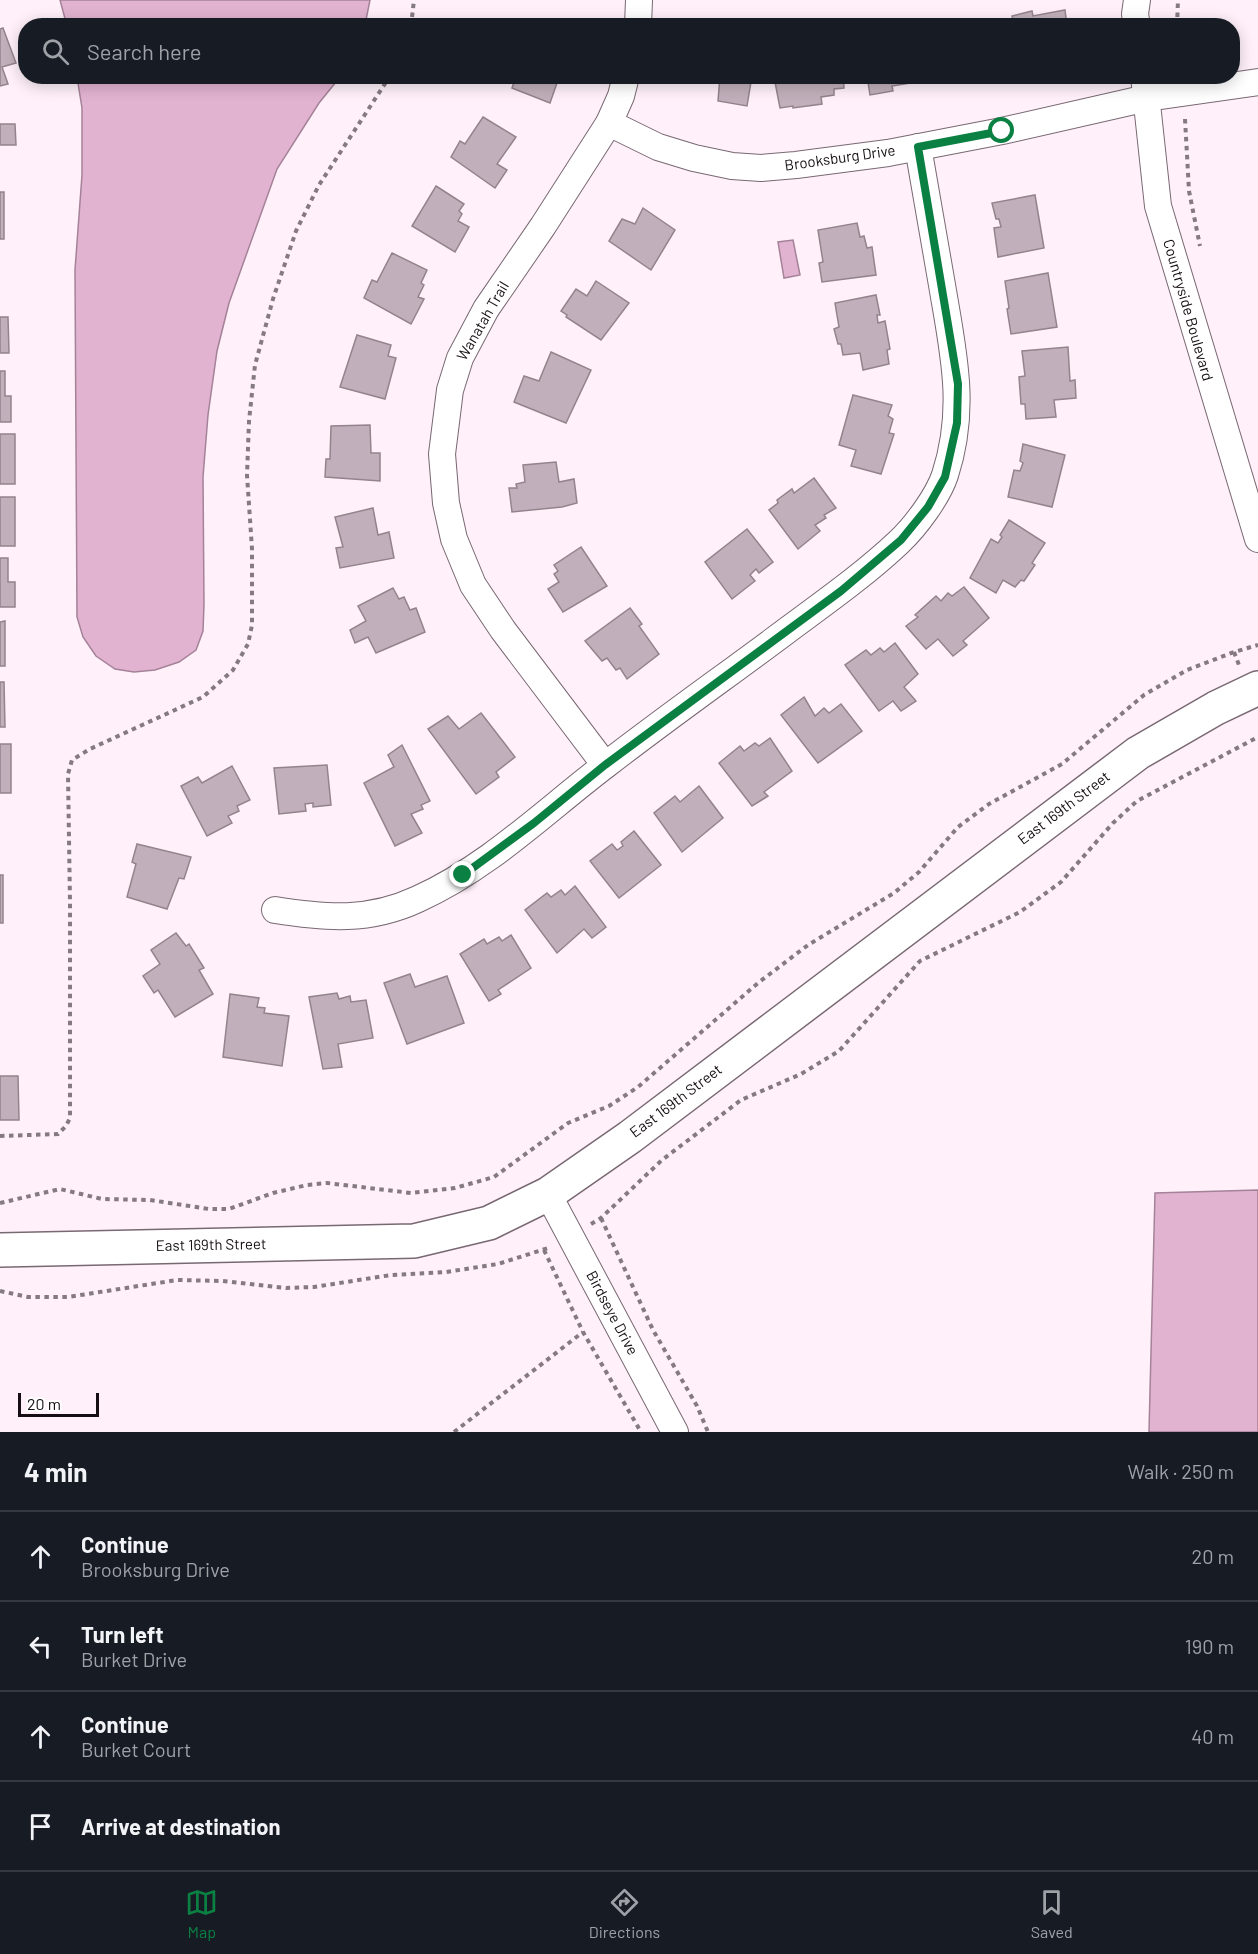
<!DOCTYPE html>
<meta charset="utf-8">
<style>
:root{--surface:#171b24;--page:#20242c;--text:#f1f3f6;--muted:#9ea1a6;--line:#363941;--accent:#0b8043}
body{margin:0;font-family:Barlow,sans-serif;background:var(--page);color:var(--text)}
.scale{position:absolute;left:18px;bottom:15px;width:81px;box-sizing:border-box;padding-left:6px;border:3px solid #150f13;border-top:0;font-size:16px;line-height:21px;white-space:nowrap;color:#150f13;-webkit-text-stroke:4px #fff;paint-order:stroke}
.stop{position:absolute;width:18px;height:18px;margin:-14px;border:4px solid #0b8043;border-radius:50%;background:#fff}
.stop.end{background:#0b8043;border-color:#fff;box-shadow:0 2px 6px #0008}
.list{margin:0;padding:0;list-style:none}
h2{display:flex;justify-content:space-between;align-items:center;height:78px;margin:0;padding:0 24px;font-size:26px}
h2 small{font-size:20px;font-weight:400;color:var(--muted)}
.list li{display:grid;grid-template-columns:39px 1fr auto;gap:18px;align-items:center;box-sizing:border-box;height:90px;padding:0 24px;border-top:2px solid var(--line)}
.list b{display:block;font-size:22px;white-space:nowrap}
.list p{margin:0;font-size:20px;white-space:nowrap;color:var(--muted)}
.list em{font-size:20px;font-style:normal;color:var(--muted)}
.icon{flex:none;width:33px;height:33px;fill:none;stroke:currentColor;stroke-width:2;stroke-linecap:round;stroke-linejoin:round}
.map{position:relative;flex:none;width:1258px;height:1432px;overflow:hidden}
.search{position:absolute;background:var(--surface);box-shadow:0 3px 15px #0003;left:18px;right:18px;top:18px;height:66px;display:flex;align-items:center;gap:15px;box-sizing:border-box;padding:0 21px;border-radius:24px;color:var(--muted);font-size:22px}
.sheet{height:438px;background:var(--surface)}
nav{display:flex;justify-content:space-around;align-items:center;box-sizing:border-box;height:84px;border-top:2px solid var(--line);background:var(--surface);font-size:16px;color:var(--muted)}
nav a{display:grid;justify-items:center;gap:3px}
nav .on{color:var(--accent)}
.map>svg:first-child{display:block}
.water{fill:#e2b3d1;stroke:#a48298;stroke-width:1.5}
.building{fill:#c1b0bb;stroke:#93838d;stroke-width:1.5}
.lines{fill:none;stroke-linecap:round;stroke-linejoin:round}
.street-casing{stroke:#786872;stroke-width:28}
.secondary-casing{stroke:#786872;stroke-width:36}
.path{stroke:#847a80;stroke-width:4;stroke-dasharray:4.5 4.5;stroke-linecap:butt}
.street{stroke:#fff;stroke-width:26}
.secondary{stroke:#fff;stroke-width:33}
.route{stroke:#0b8043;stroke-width:8}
.labels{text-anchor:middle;stroke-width:4.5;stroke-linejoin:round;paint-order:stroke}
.street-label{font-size:15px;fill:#150f13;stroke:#fff}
</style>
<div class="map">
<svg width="1258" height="1432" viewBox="0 0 1258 1432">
<rect width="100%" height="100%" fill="#fff0f9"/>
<g class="water">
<path d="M60 0H370L365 25 67 26Z"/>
<path d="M77 77H340L319 103 277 169 229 303 217 351 208 415 203 477 204 604 203 631 196 650 179 662 155 670 134 672 115 669 96 656 83 637 77 617 75 270 82 175V108Z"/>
<path d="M793 240 800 275 784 278 778 242Z"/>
<path d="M1258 1190V1432H1149L1155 1193Z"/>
</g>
<g class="building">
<path d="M1065 10 1067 26H1014L1012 16 1032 11 1033 16Z"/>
<path d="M3 28 16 63 2 67 8 84 0 86V29Z"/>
<path d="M516 76H565L564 81 558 80 550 103 512 88Z"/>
<path d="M720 76H752L747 106 718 101Z"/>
<path d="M843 76 844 88 834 89V95L821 97 822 104 793 108V106L780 108 774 77Z"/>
<path d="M867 76H922V81L892 86 893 91 870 95Z"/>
<path d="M950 76H978V78L951 82Z"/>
<path d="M483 117 516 137 497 164 507 170 495 188 451 157 460 141 465 144Z"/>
<path d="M0 124H15L16 145H0Z"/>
<path d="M436 186 464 204 459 211 462 214 458 221 469 227 455 252 412 226Z"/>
<rect x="0" y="192" width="4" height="47"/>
<path d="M1035 195 1044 248 998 257 994 228 1001 227 999 219H996L992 203Z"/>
<path d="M643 208 675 230 651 270 609 241 622 219 635 224Z"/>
<path d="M857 223 860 237 864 236 867 248 872 247 876 275 822 282 819 263 823 262 818 230Z"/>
<path d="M392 253 427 270 421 283 424 285 418 297 424 299 411 324 364 298 372 280 377 282Z"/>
<path d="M1048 273 1057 327 1011 334 1007 309 1009 308 1005 281Z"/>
<path d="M596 281 629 303 601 340 566 317 567 315 561 311 576 289 587 296Z"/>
<path d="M876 295 880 315H877L878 323 885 321 890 349 887 350 889 364 863 370 860 353 843 355 841 344H838L834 329 839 327 835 303Z"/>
<path d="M0 317H8L9 353H0Z"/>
<path d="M357 335 391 345 388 356 396 358 385 399 340 387Z"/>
<path d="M1068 347 1070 381 1075 380 1076 398 1054 400 1056 417 1026 419 1025 404H1021L1019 377 1025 376 1022 351Z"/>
<path d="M551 352 591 370 566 423 514 402 524 376 539 381Z"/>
<path d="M0 371H5V396H11V422H0Z"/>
<path d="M853 395 892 405 888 416 893 419 889 433 894 434 881 474 851 466 856 450 839 445Z"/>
<path d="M370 425 371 453H380V481L325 477 326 459H330L331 426Z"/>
<rect x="0" y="434" width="15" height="50"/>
<path d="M1023 444 1065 455 1052 507 1008 497 1014 470 1020 471 1023 463 1020 461Z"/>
<path d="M556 462 559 482 574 479 577 503 562 507 512 512 509 488H517L516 484 525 482 523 465Z"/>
<path d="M814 478 836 508 824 515 826 518 815 525 820 531 798 549 769 510 778 503 777 500 792 489 794 493Z"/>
<rect x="0" y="497" width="15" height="49"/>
<path d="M373 508 378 535 389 532 394 558 340 568 336 548 343 547 335 517Z"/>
<path d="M1009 520 1045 543 1032 563 1035 565 1024 581 1021 580 1015 587 1003 580 996 593 970 578 991 539 998 543 1002 537 1000 535Z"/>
<path d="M747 529 773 562 759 573 756 569 750 575 755 581 732 599 705 562Z"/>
<path d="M581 547 607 586 563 612 548 589 559 582 554 574 558 571 554 565Z"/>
<path d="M0 558H8V582H15V607H0Z"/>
<path d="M964 587 989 618 963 641 967 645 953 656 938 639 926 649 906 626 918 617 915 615 936 596 941 601 948 593 952 596Z"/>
<path d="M393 588 399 599 404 597 410 610 416 608 425 632 376 653 368 637 355 643 350 630 366 621 358 606Z"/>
<path d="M630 608 642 624 639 626 659 654 627 679 620 668 616 670 607 658 602 661 585 641Z"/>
<path d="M5 621V666H0V622Z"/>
<path d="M895 643 918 674 904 687 916 701 901 711 893 701 879 711 845 665 866 650 871 655 880 648 884 652Z"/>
<path d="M0 682H4L5 727H0Z"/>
<path d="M804 697 815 716 824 708 829 713 841 704 862 731 818 763 781 715Z"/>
<path d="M481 713 515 757 496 772 499 777 476 794 428 729 448 716 459 729Z"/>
<path d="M770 738 792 771 764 792 768 796 752 806 719 763 740 746 744 751 755 743 759 746Z"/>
<rect x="0" y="744" width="11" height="49"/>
<path d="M402 745 430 801 421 805 423 809 411 814 422 833 395 846 364 783 394 767 388 755Z"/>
<path d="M327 765 331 805 313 807V803L305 804 306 811 279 814 274 768Z"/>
<path d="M232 766 250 800 237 806 239 811 228 816 232 823 207 836 181 786 198 777 202 783Z"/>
<path d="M699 786 723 818 682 852 654 813 675 796 680 802Z"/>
<path d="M634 831 661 865 619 898 590 861 612 844 617 850 623 846 621 842Z"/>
<path d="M137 844 191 857 184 879 179 878 167 909 127 897 136 864 132 862Z"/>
<rect x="0" y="875" width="3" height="48"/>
<path d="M575 886 606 927 592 938 584 929 557 953 525 910 547 893 551 897 561 890 565 895Z"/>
<path d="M176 933 186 946 189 944 204 968 199 970 213 994 175 1017 158 990 154 993 143 976 160 964 151 950Z"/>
<path d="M511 935 531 968 498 990 501 994 489 1001 460 954 484 939 487 944 499 937 502 941Z"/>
<path d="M410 974 415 987 447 976 464 1023 407 1044 384 983Z"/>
<path d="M337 993 339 999 350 996 351 1002 366 1000 373 1038 338 1044 342 1067 323 1069 309 997Z"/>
<path d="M230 994 259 998 257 1007 265 1008 264 1013 289 1016 282 1066 223 1057Z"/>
<path d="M0 1076H18L19 1120H0Z"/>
</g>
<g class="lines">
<g class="street-casing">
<g id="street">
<path d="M638 26 639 0"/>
<path d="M1137 26 1135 14 1137 0"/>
<path d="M1144 76 1158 206 1258 539"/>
<path d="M609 123 658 147 694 158 732 166 761 168 796 165 888 153 1002 131 1147 98 1258 82"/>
<path d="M605 765 503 630 473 585 454 539 446 503 442 454 450 390 460 358 486 309 543 226 609 123 621 96 626 76"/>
<path d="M275 910C326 918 369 922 418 899 489 867 545 811 607 764 665 719 726 676 785 632 824 603 864 575 899 542 916 526 938 496 945 475 967 408 953 351 942 285 934 239 926 193 918 147"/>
<path d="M548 1194 675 1432"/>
</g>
</g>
<g class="secondary-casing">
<path id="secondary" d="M0 1250 414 1241 489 1223 548 1194 630 1137 1138 753 1216 708 1258 688"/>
</g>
<g class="path">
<path d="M411 26 414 0"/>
<path d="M1177 26 1178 0"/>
<path d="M1185 119 1189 191 1200 246"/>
<path d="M1234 652 1239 665"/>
<path d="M0 1136 58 1134 66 1126 70 1118V903L68 774 72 760 90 749 203 697 233 670 248 644 252 625V549L247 475 249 421 255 365 273 299 296 231 319 185 390 76"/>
<path d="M0 1203 60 1189 102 1199 150 1200 209 1209H229L273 1193 307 1185 327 1183 411 1193 455 1188 494 1177 568 1123 609 1106 638 1087 758 983 808 945 894 893 919 872 958 827 989 804 1062 764 1144 695 1187 670 1234 652 1258 645"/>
<path d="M601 1218 653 1330 697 1406 708 1432"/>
<path d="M591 1224 601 1218 662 1160 741 1100 801 1074 839 1051 920 961 1020 912 1061 882 1113 823 1137 801 1258 737"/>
<path d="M544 1250 583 1332 641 1432"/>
<path d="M0 1291 28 1297H68L177 1280 223 1281 286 1288 314 1287 391 1275 446 1272 498 1264 548 1248"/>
<path d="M454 1432 583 1332"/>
</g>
<use href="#street" class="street"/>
<use href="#secondary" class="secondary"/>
</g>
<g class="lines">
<path class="route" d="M463 875 534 823 605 765 841 591 901 540 928 507 945 477 957 423 958 384 918 147 1002 131"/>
</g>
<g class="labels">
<g class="street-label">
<text transform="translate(840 158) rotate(-8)" y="5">Brooksburg Drive</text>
<text transform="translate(1188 310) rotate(74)" y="5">Countryside Boulevard</text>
<text transform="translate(483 321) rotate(-60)" y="5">Wanatah Trail</text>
<text transform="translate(1064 808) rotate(-37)" y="5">East 169th Street</text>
<text transform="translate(676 1101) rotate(-37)" y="5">East 169th Street</text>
<text transform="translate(211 1245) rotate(-1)" y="5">East 169th Street</text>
<text transform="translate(612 1313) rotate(62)" y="5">Birdseye Drive</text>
</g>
</g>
</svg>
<div class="scale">20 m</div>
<div class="stop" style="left:1002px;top:131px"></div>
<div class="stop end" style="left:463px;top:875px"></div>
<div class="search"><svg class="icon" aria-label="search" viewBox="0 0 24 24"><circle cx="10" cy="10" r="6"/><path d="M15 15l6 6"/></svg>Search here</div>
</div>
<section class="sheet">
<h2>4 min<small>Walk · 250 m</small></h2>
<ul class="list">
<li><svg class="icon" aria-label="ahead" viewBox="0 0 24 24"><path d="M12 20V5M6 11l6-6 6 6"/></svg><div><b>Continue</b><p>Brooksburg Drive</p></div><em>20 m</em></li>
<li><svg class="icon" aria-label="left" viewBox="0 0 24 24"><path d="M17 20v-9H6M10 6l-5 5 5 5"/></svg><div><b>Turn left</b><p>Burket Drive</p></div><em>190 m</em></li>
<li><svg class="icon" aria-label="ahead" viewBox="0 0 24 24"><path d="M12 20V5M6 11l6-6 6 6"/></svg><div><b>Continue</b><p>Burket Court</p></div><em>40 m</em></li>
<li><svg class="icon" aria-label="arrive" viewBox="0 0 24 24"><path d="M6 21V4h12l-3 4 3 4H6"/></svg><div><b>Arrive at destination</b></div></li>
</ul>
</section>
<nav>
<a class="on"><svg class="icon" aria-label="map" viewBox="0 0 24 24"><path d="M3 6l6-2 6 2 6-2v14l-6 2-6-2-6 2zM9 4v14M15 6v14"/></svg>Map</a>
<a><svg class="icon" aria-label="directions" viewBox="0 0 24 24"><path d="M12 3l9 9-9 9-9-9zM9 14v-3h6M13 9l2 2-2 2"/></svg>Directions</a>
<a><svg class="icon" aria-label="saved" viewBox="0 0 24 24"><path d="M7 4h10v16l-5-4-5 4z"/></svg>Saved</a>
</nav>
